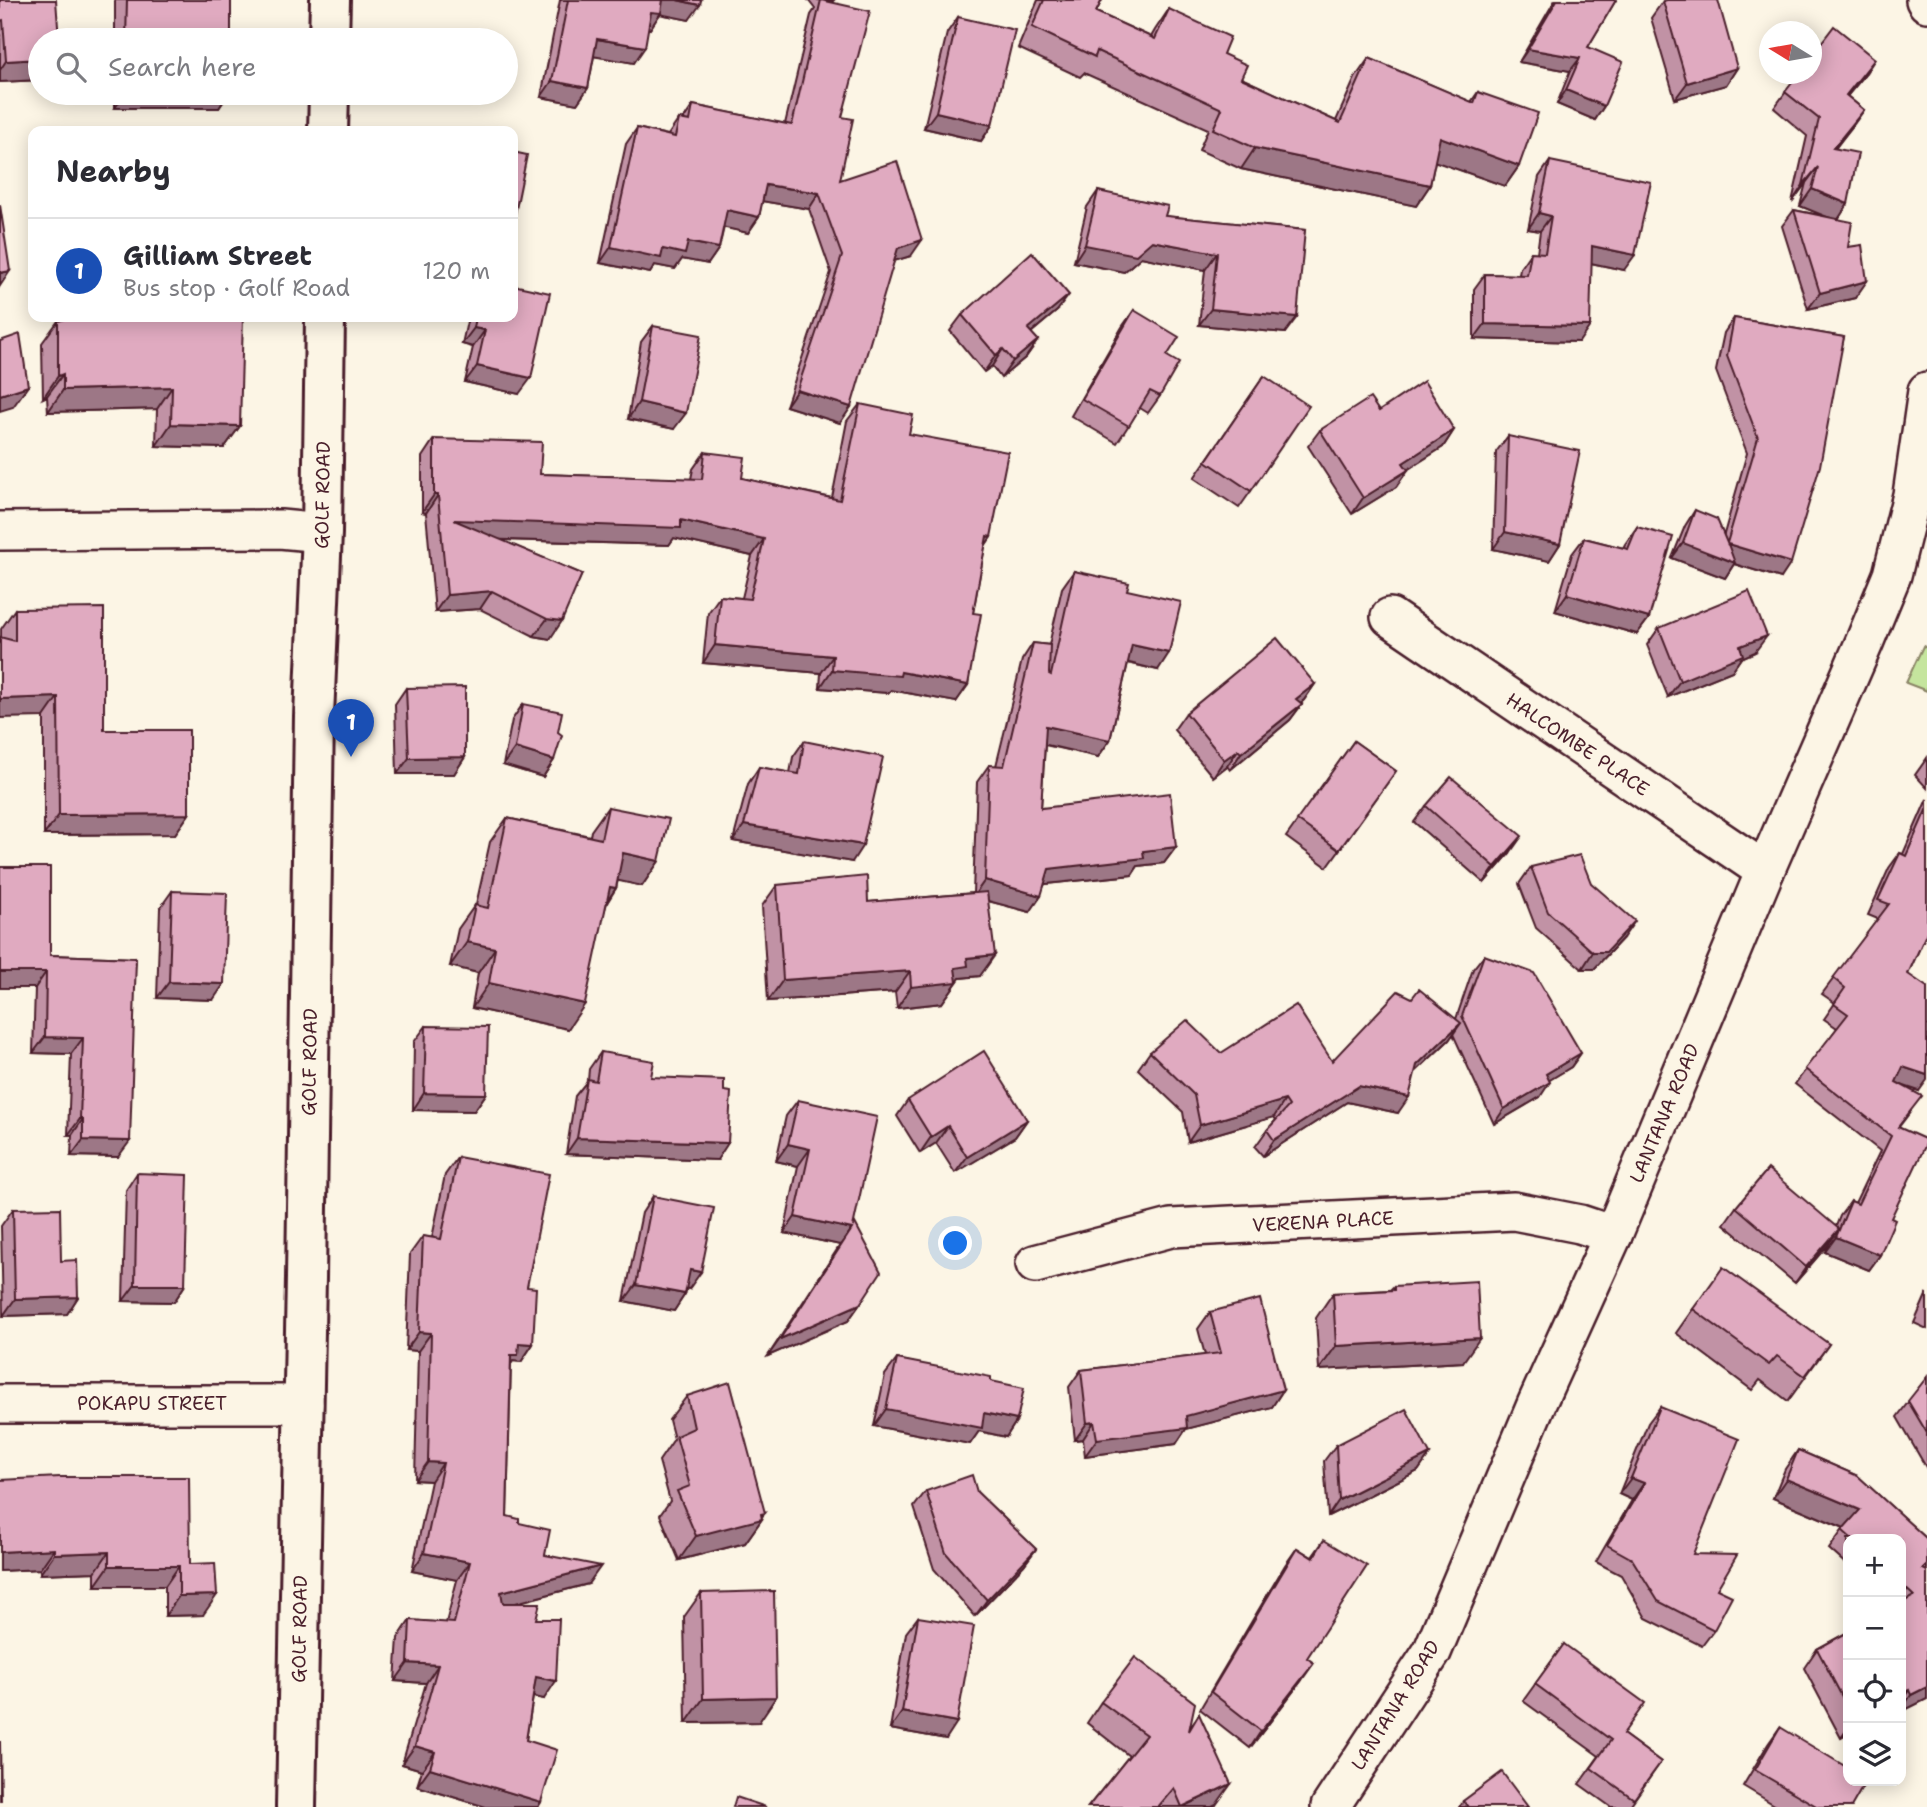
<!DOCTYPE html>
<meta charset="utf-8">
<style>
:root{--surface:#fff;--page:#f7f7f7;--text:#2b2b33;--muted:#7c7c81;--line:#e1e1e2;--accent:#c8321e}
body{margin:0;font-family:"Shantell Sans",sans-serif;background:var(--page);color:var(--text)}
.controls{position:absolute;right:21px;bottom:21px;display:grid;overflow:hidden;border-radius:14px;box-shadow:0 4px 18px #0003}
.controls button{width:63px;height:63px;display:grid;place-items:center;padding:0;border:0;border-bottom:2px solid var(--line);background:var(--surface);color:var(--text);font:35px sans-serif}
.compass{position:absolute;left:1759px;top:21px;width:63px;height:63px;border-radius:50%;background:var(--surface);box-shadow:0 4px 18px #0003;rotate:281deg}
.you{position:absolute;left:956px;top:1244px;width:24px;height:24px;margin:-18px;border:5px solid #fff;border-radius:50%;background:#1a73e8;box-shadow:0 0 0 10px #1a73e833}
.badge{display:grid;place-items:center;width:46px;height:46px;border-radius:50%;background:var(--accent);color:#fff;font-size:23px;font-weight:700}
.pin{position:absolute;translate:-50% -58px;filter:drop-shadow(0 2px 4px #0008)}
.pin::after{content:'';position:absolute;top:37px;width:24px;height:21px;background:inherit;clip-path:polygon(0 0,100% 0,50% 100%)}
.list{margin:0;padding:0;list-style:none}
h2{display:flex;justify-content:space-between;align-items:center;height:91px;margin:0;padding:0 28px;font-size:30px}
h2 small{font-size:23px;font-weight:400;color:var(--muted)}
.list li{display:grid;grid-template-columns:46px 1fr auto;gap:21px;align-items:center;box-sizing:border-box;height:105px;padding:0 28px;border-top:2px solid var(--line)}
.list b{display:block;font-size:26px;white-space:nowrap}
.list p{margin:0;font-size:23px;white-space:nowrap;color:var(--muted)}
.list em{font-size:23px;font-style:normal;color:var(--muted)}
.icon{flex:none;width:38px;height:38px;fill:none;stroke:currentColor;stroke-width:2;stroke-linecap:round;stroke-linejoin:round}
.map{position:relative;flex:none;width:1927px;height:1807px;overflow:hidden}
.search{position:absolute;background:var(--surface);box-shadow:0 4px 18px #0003;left:28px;top:28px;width:490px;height:77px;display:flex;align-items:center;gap:18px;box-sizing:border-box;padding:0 24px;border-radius:38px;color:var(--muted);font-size:26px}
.panel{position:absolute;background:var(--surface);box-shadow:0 4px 18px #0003;left:28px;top:126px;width:490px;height:196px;border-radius:14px}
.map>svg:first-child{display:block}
.green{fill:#c5e59e;stroke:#888264;stroke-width:2}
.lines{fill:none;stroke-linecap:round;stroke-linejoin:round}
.minor-casing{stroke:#4a1f2b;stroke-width:42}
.tertiary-casing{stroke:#4a1f2b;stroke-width:44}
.minor{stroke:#fcf5e5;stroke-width:37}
.tertiary{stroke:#fcf5e5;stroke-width:38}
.wall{fill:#c192a5;stroke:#4a1f2b;stroke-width:2}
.shaded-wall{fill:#9d7786;stroke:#4a1f2b;stroke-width:2}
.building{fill:#e0aac0;stroke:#4a1f2b;stroke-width:2}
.labels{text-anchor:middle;stroke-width:5;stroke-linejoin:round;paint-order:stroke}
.street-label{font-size:19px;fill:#4a1f2b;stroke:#fcf5e5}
</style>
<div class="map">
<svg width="1927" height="1807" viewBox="0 0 1927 1807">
<rect width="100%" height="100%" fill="#fcf5e5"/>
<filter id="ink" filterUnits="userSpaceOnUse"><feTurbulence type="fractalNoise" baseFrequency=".0143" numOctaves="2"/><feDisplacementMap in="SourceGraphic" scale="14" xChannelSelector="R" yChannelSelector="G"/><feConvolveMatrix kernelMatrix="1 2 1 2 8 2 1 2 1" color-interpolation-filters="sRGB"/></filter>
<g filter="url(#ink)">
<path class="green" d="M1923 646 1927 648V691L1906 683Z"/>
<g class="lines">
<g class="minor-casing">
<g id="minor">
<path d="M1925 0 1927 3"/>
<path d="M0 531 280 529 322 533"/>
<path d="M1390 617 1765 871"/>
<path d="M1035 1264 1171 1228 1514 1211 1580 1224 1613 1235"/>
<path d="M0 1404H304"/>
<path d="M1330 1807 1432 1652 1536 1405 1613 1235 1765 871 1864 643 1892 575 1912 495 1927 391"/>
</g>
</g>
<g class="tertiary-casing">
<g id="tertiary">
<path d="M329 40 330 0"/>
<path d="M328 131 329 93"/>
<path d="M296 1807 306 1278 314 716 322 533 325 317"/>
</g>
</g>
<use href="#minor" class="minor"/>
<use href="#tertiary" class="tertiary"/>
</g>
<g class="wall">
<path d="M0 0 40 80 0 82Z"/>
<rect x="115" y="0" width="116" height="40"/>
<path d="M560 0H701L689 20 660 14 650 29 648 28 634 63 594 56 588 88 577 104 541 97Z"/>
<path d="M808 0H834L832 2 842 117 840 180 911 256 894 261 840 423 786 406 831 272 809 209 762 201 759 217 748 233 724 227 719 248 708 264 682 259 675 269 655 265 650 273 600 263 626 144 637 128 668 135 679 119 683 120 693 105 785 124 811 15 815 9Z"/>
<path d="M1038 0H1102L1096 12 1151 37 1155 30 1169 9 1223 54 1241 78 1336 121 1355 78 1369 58 1471 102 1478 92 1519 166 1505 186 1435 161 1430 185 1416 206 1241 169 1199 150 1208 129 1084 73 1080 77 1018 48Z"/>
<path d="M1555 0H1616L1588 47 1604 106 1595 120 1557 104 1570 71 1519 62Z"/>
<path d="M1663 1 1737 68 1726 85 1675 99 1651 18Z"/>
<path d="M958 17 992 125 981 141 924 128 947 33Z"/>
<path d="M1799 74 1864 76 1847 96 1864 110 1835 149 1848 204 1838 219 1848 247 1855 298 1808 309 1782 226 1794 210 1826 216 1800 206 1806 183 1792 202 1807 136 1774 108Z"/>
<path d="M115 93H229L219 108H115Z"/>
<path d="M1550 161 1624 270 1591 263 1579 342 1474 339V289L1485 274 1519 275 1520 268 1531 252 1537 253 1540 231 1528 229 1539 177Z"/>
<path d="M1098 191 1165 216 1305 230 1285 333 1199 325 1205 270 1141 257 1124 272 1074 262 1087 207Z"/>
<path d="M1134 310 1167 356 1160 396 1148 413 1140 408 1117 443 1071 416 1122 327Z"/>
<path d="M1057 311 1031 333 1038 340 1026 357 1001 378 992 366 984 372 950 331 962 315Z"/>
<path d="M468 317H513L519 394 465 382 473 347 462 344Z"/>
<path d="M1734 318 1844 337 1781 578 1734 564 1725 578 1672 558 1685 526 1695 510 1724 534 1747 453 1716 371 1724 333Z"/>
<path d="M58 321 240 426 224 448 156 446 157 409 48 412 47 396 43 398 42 343Z"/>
<path d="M653 326 674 429 628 419 641 342Z"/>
<path d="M1264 376 1251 491 1239 508 1194 478Z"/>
<path d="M860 404 909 434 991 537 985 546 973 613 968 685 956 702 891 690 888 693 820 688 821 673 703 663 708 613 720 596 742 598 752 556 674 538 669 545 500 540 582 574 550 639 534 636 480 609 435 612 426 513 422 512V457L434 439 540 474 691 479 693 469 705 452 742 478 832 498 847 421Z"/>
<path d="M1379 411 1454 430 1443 447 1407 470 1396 487 1352 514 1308 446 1320 430Z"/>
<path d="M1508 436 1560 544 1549 561 1493 549 1496 452Z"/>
<path d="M1637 527 1649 618 1637 634 1555 611 1572 554 1584 538 1623 548 1625 544Z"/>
<path d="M1074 571 1127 590 1158 670 1128 663 1110 740 1098 757 1045 745 1041 808 1176 847 1164 863 1138 866 1132 875 1045 884 1030 912 988 901 980 976 960 978 942 1003 897 1008 895 992 768 1001 762 906 777 885 868 902 973 893 977 782 989 765 996 766 1022 660 1033 643 1049 645 1062 588Z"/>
<path d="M15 609 104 730 189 814 175 834 44 835V717L1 637V629Z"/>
<path d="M1659 628 1755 652 1741 658 1732 671 1668 697 1647 645Z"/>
<path d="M1315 684 1304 700 1301 703 1302 704 1290 720 1230 770 1227 766 1213 777 1174 730 1186 713Z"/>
<path d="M406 688 465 757 454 774H397L395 704Z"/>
<path d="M523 704 554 760 543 777 503 765 512 720Z"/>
<path d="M804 741 852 862 733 841 748 784 759 767 790 773 793 757Z"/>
<path d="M1354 741 1396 771 1327 867 1286 837Z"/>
<path d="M1927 758V788L1915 775Z"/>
<path d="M1927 799V932L1908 974 1919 1091 1902 1085 1911 1111 1899 1127 1891 1218 1880 1255 1869 1270 1825 1252 1829 1243 1795 1283 1724 1224 1736 1207 1836 1226 1840 1216 1851 1201 1855 1203 1880 1151 1795 1084 1837 1028 1824 1019 1835 1003 1822 994 1878 919 1868 915 1889 868 1900 853 1903 854Z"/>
<path d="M1426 806 1510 853 1484 883 1414 822Z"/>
<path d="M608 807 659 861 642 886 618 880 616 888 607 903 568 1029 472 1008 478 973 450 966 458 929 475 905H476L490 842 507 818 590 836 591 831Z"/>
<path d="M0 867 50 955 136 958 118 1157 71 1156 72 1135H68L71 1054 33 1053 35 988H0Z"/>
<path d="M1531 867 1591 883 1623 938 1594 969H1582L1536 928 1519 884Z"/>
<path d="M172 891 213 1000 157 998 160 908Z"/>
<path d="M1484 955 1581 1053 1571 1067 1549 1080 1540 1097 1494 1124 1453 1034 1449 1040 1415 1072 1398 1113 1347 1102 1263 1156 1255 1147 1267 1130 1276 1120 1274 1117 1188 1142 1183 1112 1138 1069 1150 1052 1221 1053 1332 1061 1412 998 1456 1019 1473 969Z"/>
<path d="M426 1026 486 1094 474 1111 413 1110 414 1042Z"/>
<path d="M601 1052 651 1077 717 1160 566 1154 575 1096 588 1080 589 1069Z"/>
<path d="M798 1100 853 1227 860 1304 848 1321 768 1356 840 1245 784 1233 798 1166 776 1161 786 1116Z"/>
<path d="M908 1100 1027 1120 1015 1137 955 1173 936 1143 920 1153 897 1116Z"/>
<path d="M458 1157 527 1287 533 1344 521 1362 513 1361 511 1364 507 1516 519 1523 545 1555 588 1584 514 1603 536 1619 544 1699 533 1697 526 1740 541 1802 538 1807H486L417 1786 422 1770 402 1764 426 1683 395 1681 398 1638 410 1620 446 1623 457 1580 412 1571 431 1481 415 1480 418 1351 406 1350 410 1254 423 1236 432 1238 445 1175Z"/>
<path d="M137 1173 185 1285 174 1302 123 1301 126 1190Z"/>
<path d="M653 1196 689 1289 687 1288 685 1294 674 1311 624 1301 642 1213Z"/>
<path d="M13 1209 61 1261 78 1297 67 1314 3 1316 1 1226Z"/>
<path d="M1394 1286 1463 1362 1319 1370 1316 1318 1333 1293 1390 1290Z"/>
<path d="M1927 1293V1329L1914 1323Z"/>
<path d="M1693 1309 1829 1344 1788 1401 1760 1380 1752 1390 1676 1333Z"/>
<path d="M1210 1312 1283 1390 1272 1407 1186 1429 1176 1444 1085 1456 1083 1439 1075 1440 1069 1387 1081 1370 1205 1355 1198 1329Z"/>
<path d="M897 1359 991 1381 1017 1420 1006 1437 979 1431 970 1444 874 1426 885 1375Z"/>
<path d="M1927 1377V1469L1897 1417Z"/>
<path d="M687 1396 762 1519 745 1543 679 1560 660 1515 670 1501 659 1461 674 1439 669 1420Z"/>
<path d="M1660 1407 1693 1554 1714 1630 1702 1646 1646 1618 1621 1575 1596 1562 1632 1500 1619 1494 1648 1423Z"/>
<path d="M1336 1445 1430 1454 1418 1471 1328 1516 1324 1461Z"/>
<path d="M1798 1450 1858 1476 1927 1539V1569L1926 1571H1927V1699L1901 1712V1539H1848V1566L1829 1549 1844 1528 1773 1498 1785 1469Z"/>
<path d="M0 1480 190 1564 203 1615 165 1616V1586H95V1572L40 1574V1569L0 1571Z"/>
<path d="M926 1491 977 1492 1036 1549 1024 1565 975 1616 934 1569 914 1507Z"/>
<path d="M1324 1540 1307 1658 1302 1680 1250 1748 1200 1709 1285 1565 1297 1548 1312 1557Z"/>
<path d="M701 1593 759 1722 686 1723 684 1617Z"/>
<path d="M918 1617 946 1739 890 1729 906 1633Z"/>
<path d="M1848 1632V1734L1841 1738 1804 1668 1817 1649Z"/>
<path d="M1564 1644 1623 1734 1661 1762 1629 1807H1611L1579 1784 1599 1756 1523 1701Z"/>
<path d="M1101 1702 1190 1727 1199 1714 1216 1805 1212 1807H1088L1129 1756 1087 1723Z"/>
<path d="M1780 1727 1851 1807H1778L1743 1786 1768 1744Z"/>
<path d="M1463 1801 1528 1807H1459Z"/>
</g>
<g class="shaded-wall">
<path d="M661 0H677L700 5 689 20 660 14 650 29 640 27 651 12Z"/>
<path d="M597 39 645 47 634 63 586 55Z"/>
<path d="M1528 49 1580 58 1570 71 1519 62Z"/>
<path d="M40 59V80L0 82V70L6 61Z"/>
<path d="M1875 59 1864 76 1834 112 1846 95Z"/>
<path d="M1737 68 1726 85 1675 99 1687 83Z"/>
<path d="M552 81 588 88 577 104 541 97Z"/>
<path d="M1566 90 1604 106 1595 120 1557 104Z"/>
<path d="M125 93H229L219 108H115Z"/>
<path d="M1864 110 1852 127 1821 165 1833 148Z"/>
<path d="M936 112 992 125 981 141 924 128Z"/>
<path d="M1440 137 1519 166 1505 186 1425 158Z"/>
<path d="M1255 148 1430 185 1416 206 1241 169Z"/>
<path d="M1818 167 1806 183 1792 202 1803 185Z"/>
<path d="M766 185 819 193 809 209 755 200Z"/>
<path d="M1812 189 1848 204 1837 221 1800 206Z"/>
<path d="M727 210 759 217 748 233 717 226Z"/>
<path d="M1539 213 1551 216 1540 231 1528 229Z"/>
<path d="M922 240 911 256 887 263 898 248Z"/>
<path d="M1152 241 1217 253 1205 270 1141 257 1124 272 1074 262 1085 245Z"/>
<path d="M688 242 719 248 708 264 682 259 675 269 655 265 650 273 600 263 611 247 663 249Z"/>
<path d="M1592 246 1635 255 1624 270 1581 261Z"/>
<path d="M10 271 0 286V273Z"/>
<path d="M1867 281 1855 298 1808 309 1820 293Z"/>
<path d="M1069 295 1057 311 1016 345 1028 329Z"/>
<path d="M1211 309 1297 317 1285 333 1199 325Z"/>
<path d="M1485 324 1590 326 1579 342 1474 339Z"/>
<path d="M474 328 485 330 473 347 462 344Z"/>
<path d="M1038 340 1026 357 1001 378 1013 361Z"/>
<path d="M1003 349 992 366 984 372 996 355Z"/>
<path d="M477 366 531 378 519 394 465 382Z"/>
<path d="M63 374 47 396 43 398 58 376Z"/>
<path d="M28 386 13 407 0 411V395Z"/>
<path d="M172 387 157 409 48 412 63 390Z"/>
<path d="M797 390 851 407 840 423 786 406Z"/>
<path d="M639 402 686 413 674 429 628 419Z"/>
<path d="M171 424 240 426 224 448 156 446Z"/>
<path d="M1454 430 1443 447 1391 480 1403 463Z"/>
<path d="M1408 470 1396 487 1352 514 1363 498Z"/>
<path d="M434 495H438L426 513 422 512Z"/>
<path d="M454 520H681L764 539 752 556 674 538 669 545 442 538Z"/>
<path d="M1505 532 1560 544 1549 561 1493 549Z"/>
<path d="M987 536 991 537 979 555Z"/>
<path d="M1683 543 1728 544 1791 563 1781 578 1734 564 1725 578 1672 558Z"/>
<path d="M492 591 480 609 435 612 447 595Z"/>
<path d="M1567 594 1649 618 1637 634 1555 611Z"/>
<path d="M547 619 562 621 550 639 534 636Z"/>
<path d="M1767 636 1755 652 1741 658 1732 671 1668 697 1680 681 1740 646Z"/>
<path d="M715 645 833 656 821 673 703 663Z"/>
<path d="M1132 645 1169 653 1158 670 1121 661Z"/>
<path d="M832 670 901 672 968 685 956 702 891 690 888 693 820 688Z"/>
<path d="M1315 684 1304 700 1284 716 1296 699Z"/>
<path d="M58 697 44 717 0 718V699Z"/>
<path d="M1302 704 1290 720 1230 770 1241 753Z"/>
<path d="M1046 726 1110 740 1098 757 1034 742Z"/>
<path d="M515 748 554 760 543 777 503 765Z"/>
<path d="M1238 750 1227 766 1213 777 1224 760Z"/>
<path d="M465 757 454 774H397L409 758Z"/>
<path d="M189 814 175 834 44 835 59 815Z"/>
<path d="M744 825 863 845 852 862 733 841Z"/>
<path d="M1522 836 1510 853 1484 883 1495 867Z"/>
<path d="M1176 847 1164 863 1138 866 1132 875 1037 885 1049 869 1143 851Z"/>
<path d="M623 853 659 861 642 886 606 878Z"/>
<path d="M985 880 1041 896 1030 912 973 897Z"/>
<path d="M610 887 616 888 599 913Z"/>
<path d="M1635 921 1623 938 1594 969H1582L1593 952Z"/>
<path d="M467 942 495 948 478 973 450 966Z"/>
<path d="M995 955 980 976 960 978 942 1003 897 1008 911 987 955 968 967 958Z"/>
<path d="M910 971 895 992 768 1001 783 980Z"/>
<path d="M0 972H46L35 988H0Z"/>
<path d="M169 982 224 984 213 1000 157 998Z"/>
<path d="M489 983 585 1004 568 1029 472 1008Z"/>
<path d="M1461 1023 1449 1040 1405 1082 1417 1065Z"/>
<path d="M45 1037 83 1038 71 1054 33 1053Z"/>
<path d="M1581 1053 1571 1067 1535 1089 1546 1074Z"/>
<path d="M1903 1067 1927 1075V1080L1919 1091 1892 1082Z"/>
<path d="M1550 1082 1540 1097 1494 1124 1504 1109Z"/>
<path d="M1359 1086 1409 1097 1398 1113 1347 1102 1263 1156 1274 1140Z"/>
<path d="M424 1093 486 1094 474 1111 413 1110Z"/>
<path d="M1285 1100 1274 1117 1188 1142 1200 1125Z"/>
<path d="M80 1119H83L72 1135H68Z"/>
<path d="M1027 1120 1015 1137 955 1173 967 1157Z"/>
<path d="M948 1126 936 1143 920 1153 931 1137Z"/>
<path d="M577 1138 728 1143 717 1160 566 1154Z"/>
<path d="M83 1140 130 1141 118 1157 71 1156Z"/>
<path d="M788 1144 810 1149 798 1166 776 1161Z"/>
<path d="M795 1217 852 1229 840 1245 784 1233Z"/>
<path d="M1839 1229 1828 1245 1795 1283 1806 1267Z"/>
<path d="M1836 1237 1880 1255 1869 1270 1825 1252Z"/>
<path d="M690 1270 701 1272 689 1289 679 1287Z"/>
<path d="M135 1285H185L174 1302 123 1301Z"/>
<path d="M636 1285 685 1294 674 1311 624 1301Z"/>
<path d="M78 1297 67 1314 3 1316 15 1299Z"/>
<path d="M860 1304 848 1321 768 1356 780 1339Z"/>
<path d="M419 1332 431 1333 418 1351 406 1350Z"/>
<path d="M1480 1338 1463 1362 1319 1370 1336 1346Z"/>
<path d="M519 1343 533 1344 521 1362 513 1361 505 1373H499Z"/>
<path d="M1283 1390 1272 1407 1186 1429 1176 1444 1085 1456 1097 1439Z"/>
<path d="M886 1409 984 1413 1017 1420 1006 1437 979 1431 970 1444 874 1426Z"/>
<path d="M1094 1422 1083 1439 1075 1440 1087 1423Z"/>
<path d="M1430 1454 1418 1471 1328 1516 1339 1500Z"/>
<path d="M428 1462 443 1463 431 1481 415 1480Z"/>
<path d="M1631 1478 1644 1483 1632 1500 1619 1494Z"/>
<path d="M1786 1479 1860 1510 1847 1529 1773 1498Z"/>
<path d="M765 1513 760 1519H762L745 1543 679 1560 696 1536Z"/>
<path d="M54 1549 40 1569 0 1571V1552Z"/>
<path d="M1036 1549 1024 1565 975 1616 987 1600Z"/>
<path d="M109 1552 95 1572 40 1574 54 1554Z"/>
<path d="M424 1553 470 1562 457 1580 412 1571Z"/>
<path d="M109 1566H179L165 1586H95Z"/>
<path d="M601 1566 588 1584 489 1610 501 1592Z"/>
<path d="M217 1595 203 1615 165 1616 179 1596Z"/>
<path d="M408 1663 438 1665 426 1683 395 1681Z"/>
<path d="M1314 1663 1302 1680 1250 1748 1261 1731Z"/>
<path d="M536 1677 556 1681 544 1699 524 1695Z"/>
<path d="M1927 1687V1699L1901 1712V1710L1911 1695Z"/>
<path d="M1909 1690 1901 1702V1694Z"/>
<path d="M776 1697 759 1722 686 1723 703 1699Z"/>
<path d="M902 1712 957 1722 946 1739 890 1729Z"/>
<path d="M1848 1728V1734L1841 1738Z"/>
<path d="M415 1746 435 1752 422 1770 402 1764Z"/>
<path d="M430 1768 541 1802 538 1807H486L417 1786Z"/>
<path d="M1231 1784 1216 1805 1212 1807H1182Z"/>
</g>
<g class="building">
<path d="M0 0H56L59 40H40V59L6 61 3 20 0 21Z"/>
<path d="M127 0H231V40H126Z"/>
<path d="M568 0H663L661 13 651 12 645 47 597 39 588 88 552 81Z"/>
<path d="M677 0H701L700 5Z"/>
<path d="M821 0 870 11 842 117 853 119 840 180 897 161 922 240 898 248 851 407 797 390 842 256 819 193 766 185 759 217 727 210 719 248 688 242 685 254 663 249 661 258 611 247 637 128 675 137 679 119 690 121 693 105 792 125Z"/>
<path d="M1044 0H1102L1096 12 1155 39 1169 9 1230 37 1223 54 1247 65 1241 78 1340 123 1369 58 1474 103 1478 92 1538 113 1519 166 1440 137 1430 185 1255 148 1213 129 1222 109 1097 51 1095 57 1032 27Z"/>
<path d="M1557 0H1616L1588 47 1623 62 1604 106 1566 90 1580 58 1528 49Z"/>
<path d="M1667 0H1718L1737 68 1687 83 1663 1Z"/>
<path d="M958 17 1015 30 992 125 936 112Z"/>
<path d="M1834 26 1875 59 1846 95 1864 110 1833 148 1858 153 1848 204 1812 189 1818 167 1803 185 1819 119 1785 92 1799 74H1811V56Z"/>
<path d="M513 152 527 155 514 219H513Z"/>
<path d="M1550 161 1651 182 1635 255 1592 246 1590 326 1485 324V274L1527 275 1531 252 1545 253 1551 216 1539 213Z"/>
<path d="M1098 191 1168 206 1165 216 1305 230 1297 317 1211 309 1217 253 1152 241 1136 255 1085 245Z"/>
<path d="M0 205 10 271 0 273Z"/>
<path d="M1794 210 1852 222 1848 247 1862 245 1867 281 1820 293Z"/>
<path d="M1032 252 1069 295 1028 329 1038 340 1013 361 1003 349 996 355 962 315Z"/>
<path d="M513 285 550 293 531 378 477 366 485 330 474 328 476 317H513Z"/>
<path d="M1134 310 1179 337 1167 356 1179 363 1160 396 1150 391 1129 426 1082 399Z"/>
<path d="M72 317H243L240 426 171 424 172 387 63 390V374L58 376V321Z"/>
<path d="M1734 318 1844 337 1820 466 1791 563 1728 544 1735 563 1683 543 1695 510 1717 519 1727 543 1758 438 1727 356Z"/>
<path d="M653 326 701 335 686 413 639 402Z"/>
<path d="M20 334 28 386 0 395V341Z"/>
<path d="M1264 376 1309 406 1251 491 1206 461Z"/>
<path d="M1424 381 1454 430 1403 463 1408 470 1363 498 1320 430 1370 398 1379 411Z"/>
<path d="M860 404 913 415 909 434 1008 452 991 537 987 536 973 613 981 614 968 685 901 672 900 676 832 670 833 656 715 645 720 596 750 599 764 539 681 520V528L454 520 582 574 562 621 547 619 492 591 447 595 438 495H434V439L542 442 540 474 702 479 705 452 745 457 742 478 840 500Z"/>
<path d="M1508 436 1580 451 1560 544 1505 532Z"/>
<path d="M1637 527 1673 537 1649 618 1567 594 1584 538 1628 549Z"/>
<path d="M1074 571 1129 583 1127 590 1181 602 1169 653 1132 645 1110 740 1046 726 1041 808 1170 793 1176 847 1143 851 1144 858 1049 869 1041 896 985 880 989 765 1004 766 1033 643 1050 645 1049 674 1051 675Z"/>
<path d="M1749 591 1767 636 1740 646 1743 655 1680 681 1659 628Z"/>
<path d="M104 608V730H189V814L59 815 58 697 0 699V637L15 641V609Z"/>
<path d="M1277 638 1315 684 1296 699 1302 704 1241 753 1238 750 1224 760 1186 713Z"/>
<path d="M465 687V757L409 758 406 688Z"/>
<path d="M523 704 562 712 558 732 562 735 554 760 515 748Z"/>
<path d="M804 741 883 757 863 845 744 825 759 767 799 774Z"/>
<path d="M1354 741 1396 771 1339 850 1297 820Z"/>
<path d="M1451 777 1522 836 1495 867 1426 806Z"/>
<path d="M608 807 669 819 659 861 623 853 616 888 610 887 585 1004 489 983 495 948 467 942 475 905 488 908 507 818 601 839Z"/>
<path d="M1927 808V932L1908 974 1927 987V1075L1903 1067 1896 1082 1922 1096 1898 1127 1927 1140V1142L1891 1218 1895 1220 1880 1255 1836 1237 1851 1201 1858 1204 1891 1136 1805 1069 1848 1014 1834 1004 1845 988 1833 978 1889 904 1878 900 1900 853 1906 856Z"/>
<path d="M1580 855 1591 883 1635 921 1606 952H1593L1548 912 1531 867Z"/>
<path d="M0 867H50V955L136 958 130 1141 83 1140V1119H80L83 1038 45 1037 46 972H0Z"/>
<path d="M867 876 868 902 987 892 995 955 967 958 968 966 955 968 957 982 911 987 910 971 783 980 777 885Z"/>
<path d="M172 891 227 893 224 984 169 982Z"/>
<path d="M1484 955 1534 973 1581 1053 1546 1074 1550 1082 1504 1109 1462 1016Z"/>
<path d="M1419 989 1461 1023 1417 1065 1409 1097 1359 1086 1274 1140 1267 1130 1289 1106 1285 1100 1200 1125 1194 1095 1150 1052 1187 1020 1221 1053 1296 1005 1332 1061 1398 991 1412 998Z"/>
<path d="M426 1026 488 1027 486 1094 424 1093Z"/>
<path d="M984 1051 1027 1120 967 1157 948 1126 931 1137 908 1100Z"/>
<path d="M601 1052 654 1061 651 1077 724 1080V1091L731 1092 728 1143 577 1138 587 1079 596 1081Z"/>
<path d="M798 1100 877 1117 853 1227 855 1223 881 1272 860 1304 780 1339 852 1229 795 1217 810 1149 788 1144Z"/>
<path d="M458 1157 549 1174 527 1287 536 1288 533 1344 519 1343 518 1355H511L507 1516 519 1519V1523L550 1530 545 1555 601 1566 501 1592 503 1603H540L536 1619H559L556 1681 536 1677 526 1740 557 1750 541 1802 430 1768 435 1752 415 1746 438 1665 408 1663 410 1620 454 1623 470 1562 424 1553 443 1463 428 1462 431 1333 419 1332 423 1236 441 1239Z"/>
<path d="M1768 1169 1839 1229 1806 1267 1736 1207Z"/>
<path d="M137 1173 188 1175 185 1285H135Z"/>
<path d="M653 1196 714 1208 701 1272 690 1270 685 1294 636 1285Z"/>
<path d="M60 1208 61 1261 77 1260 78 1297 15 1299 13 1209Z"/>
<path d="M1723 1267 1829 1344 1805 1376 1777 1356 1769 1365 1693 1309Z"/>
<path d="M1477 1281 1480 1338 1336 1346 1333 1293 1394 1290V1286Z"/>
<path d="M1260 1299 1283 1390 1186 1416 1187 1428 1097 1439 1094 1422 1087 1423 1081 1370 1221 1353 1210 1312Z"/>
<path d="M897 1359 991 1377V1381L1024 1388 1017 1420 984 1413 982 1428 886 1409Z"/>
<path d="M1927 1377V1433L1908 1401Z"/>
<path d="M730 1382 765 1513 761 1514 762 1519 696 1536 677 1491 690 1486 676 1436 694 1428 687 1396Z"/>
<path d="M1660 1407 1739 1439 1693 1554 1737 1555 1717 1589 1732 1596 1714 1630 1658 1601 1632 1559 1607 1545 1644 1483 1631 1478Z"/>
<path d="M1406 1409 1430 1454 1339 1500 1336 1445Z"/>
<path d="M1798 1450 1858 1476 1927 1539V1565L1923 1569 1927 1571V1687L1911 1695 1909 1690 1901 1694V1603L1914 1596 1901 1584V1539H1852L1842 1530 1860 1510 1786 1479Z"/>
<path d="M972 1475 977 1492 1036 1549 987 1600 946 1553 926 1491Z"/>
<path d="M60 1477H189L190 1564 215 1563 217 1595 179 1596V1566H109V1552L54 1554V1549L0 1552V1480Z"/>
<path d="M1324 1540 1367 1566 1307 1658 1314 1663 1261 1731 1211 1692 1297 1548 1313 1558Z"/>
<path d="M774 1591 776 1697 703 1699 701 1593Z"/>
<path d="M918 1617 974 1626 957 1722 902 1712Z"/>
<path d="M1848 1632V1708L1817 1649Z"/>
<path d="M1564 1644 1645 1703 1623 1734 1661 1762 1634 1799 1591 1768 1611 1740 1535 1684Z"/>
<path d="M1135 1657 1195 1703 1189 1731 1199 1714 1231 1784 1182 1807 1174 1788 1158 1807H1088L1146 1735 1101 1702Z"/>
<path d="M1780 1727 1848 1768V1781H1866L1851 1807H1818L1755 1770Z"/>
<path d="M0 1741 1 1800H0Z"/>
<path d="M1502 1772 1528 1807H1468L1463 1801Z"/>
<path d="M736 1797 766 1807H733Z"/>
</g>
</g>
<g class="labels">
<g class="street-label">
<text transform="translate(322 495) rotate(-89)" y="7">GOLF ROAD</text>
<text transform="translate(1578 744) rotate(34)" y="7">HALCOMBE PLACE</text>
<text transform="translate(309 1062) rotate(-89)" y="7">GOLF ROAD</text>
<text transform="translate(1664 1113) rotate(-67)" y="7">LANTANA ROAD</text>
<text transform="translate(1323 1221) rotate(-3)" y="7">VERENA PLACE</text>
<text x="152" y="1410">POKAPU STREET</text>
<text transform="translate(299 1629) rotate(-89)" y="7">GOLF ROAD</text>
<text transform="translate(1395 1705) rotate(-58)" y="7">LANTANA ROAD</text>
</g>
</g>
</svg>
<div class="controls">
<button>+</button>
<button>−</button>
<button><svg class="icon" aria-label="locate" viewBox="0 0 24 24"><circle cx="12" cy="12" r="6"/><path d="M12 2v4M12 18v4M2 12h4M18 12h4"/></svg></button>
<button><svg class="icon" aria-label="layers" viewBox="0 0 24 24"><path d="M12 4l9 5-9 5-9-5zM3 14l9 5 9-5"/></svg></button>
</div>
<svg class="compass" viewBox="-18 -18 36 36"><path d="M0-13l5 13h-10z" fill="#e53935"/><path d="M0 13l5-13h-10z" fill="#7c7c81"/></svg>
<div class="you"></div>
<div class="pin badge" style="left:351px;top:757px;background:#1a4fb4">1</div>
<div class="search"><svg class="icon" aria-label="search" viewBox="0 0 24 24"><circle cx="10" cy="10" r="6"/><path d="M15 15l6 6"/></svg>Search here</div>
<section class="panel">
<h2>Nearby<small></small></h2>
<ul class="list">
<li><span class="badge" style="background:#1a4fb4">1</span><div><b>Gilliam Street</b><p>Bus stop · Golf Road</p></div><em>120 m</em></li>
</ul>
</section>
</div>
